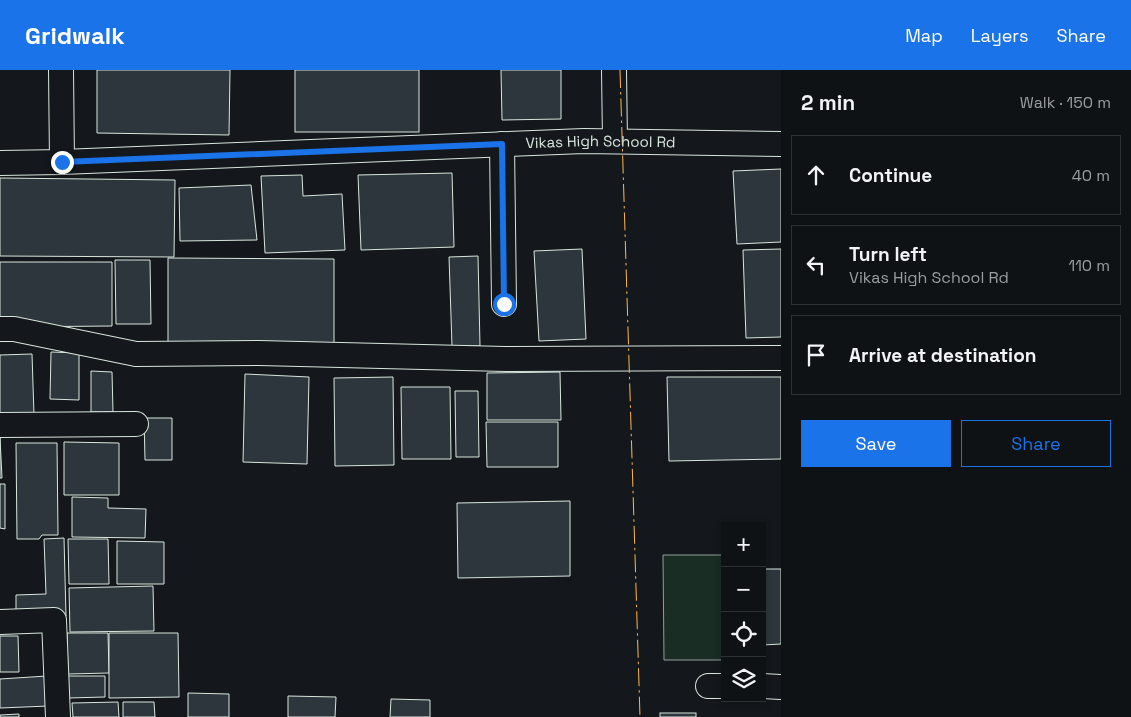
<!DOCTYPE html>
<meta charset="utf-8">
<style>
:root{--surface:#0f1215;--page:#181b1e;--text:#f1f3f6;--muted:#9b9ea0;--line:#2f3234;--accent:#1a73e8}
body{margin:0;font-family:"Space Grotesk",sans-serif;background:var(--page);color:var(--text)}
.controls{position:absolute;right:15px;bottom:15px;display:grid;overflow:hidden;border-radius:0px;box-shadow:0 2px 8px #0003}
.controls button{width:45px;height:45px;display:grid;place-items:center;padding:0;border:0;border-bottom:1px solid var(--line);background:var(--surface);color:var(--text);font:25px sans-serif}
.stop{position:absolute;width:15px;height:15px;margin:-11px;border:4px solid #1a73e8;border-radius:50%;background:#fff}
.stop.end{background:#1a73e8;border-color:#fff;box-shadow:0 1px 5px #0008}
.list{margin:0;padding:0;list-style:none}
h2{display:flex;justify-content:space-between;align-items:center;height:65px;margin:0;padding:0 20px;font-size:21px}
h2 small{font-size:16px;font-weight:400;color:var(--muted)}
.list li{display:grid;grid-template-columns:32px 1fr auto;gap:15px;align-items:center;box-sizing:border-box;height:80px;margin:0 10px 10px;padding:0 10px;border:1px solid var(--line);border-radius:0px}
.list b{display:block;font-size:19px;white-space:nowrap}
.list p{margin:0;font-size:16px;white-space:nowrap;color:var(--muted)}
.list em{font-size:16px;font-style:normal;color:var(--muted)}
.actions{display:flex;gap:10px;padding:15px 20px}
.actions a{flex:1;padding:11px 0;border:1px solid var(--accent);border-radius:0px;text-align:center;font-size:18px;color:var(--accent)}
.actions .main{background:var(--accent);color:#fff}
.icon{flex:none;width:28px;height:28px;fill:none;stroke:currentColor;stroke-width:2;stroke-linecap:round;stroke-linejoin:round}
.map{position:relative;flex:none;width:781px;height:647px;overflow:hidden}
header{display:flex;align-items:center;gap:30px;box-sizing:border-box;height:70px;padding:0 25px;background:var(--accent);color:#fff}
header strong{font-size:24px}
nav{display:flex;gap:28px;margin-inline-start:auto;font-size:18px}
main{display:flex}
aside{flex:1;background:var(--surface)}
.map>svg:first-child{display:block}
.green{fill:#1a2d24;stroke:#939e99}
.building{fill:#2c363c;stroke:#d8e6dc}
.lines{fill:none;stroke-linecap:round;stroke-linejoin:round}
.minor-casing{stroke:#d8e6dc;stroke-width:26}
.minor{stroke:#14181c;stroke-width:24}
.power{stroke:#ffb74d;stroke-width:1;stroke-dasharray:18 4 2.5 4;stroke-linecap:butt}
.route{stroke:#1a73e8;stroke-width:6}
.labels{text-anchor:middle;stroke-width:4;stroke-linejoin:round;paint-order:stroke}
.street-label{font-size:15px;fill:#d8e6dc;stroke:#14181c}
</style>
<header>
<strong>Gridwalk</strong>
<nav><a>Map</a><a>Layers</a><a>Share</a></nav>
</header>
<main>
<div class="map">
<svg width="781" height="647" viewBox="0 0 781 647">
<rect width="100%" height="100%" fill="#14181c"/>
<path class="green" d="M663 485H725V590H664Z"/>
<g class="building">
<path d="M97 0H230L229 65 97 63Z"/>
<rect x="295" y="0" width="124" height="62"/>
<path d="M501 0H561V49L502 50Z"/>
<path d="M781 99V172L737 174 733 101Z"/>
<path d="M452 103 454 177 361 180 358 105Z"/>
<path d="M302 105 303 126 342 124 345 180 265 183 261 106Z"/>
<path d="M0 108 175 110 174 187 0 186Z"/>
<path d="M251 115 257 170 180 171 179 118Z"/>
<path d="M582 179 586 269 539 271 534 181Z"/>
<path d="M781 179V267L746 268 743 180Z"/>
<path d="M478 186 480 276H452L449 187Z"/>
<path d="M168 188 334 189V273L168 272Z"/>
<path d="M115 190H150L151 254H116Z"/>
<path d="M0 192H112V256L0 257Z"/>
<path d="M51 282 79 283V330L50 329Z"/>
<path d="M32 284 34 345 0 346V285Z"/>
<path d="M91 301 112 302 113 342H91Z"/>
<path d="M560 302 561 350H487V303Z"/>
<path d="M245 304 309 307 307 394 243 392Z"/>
<path d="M393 307 394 395 335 396 334 308Z"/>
<path d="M667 307H781V389L669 391Z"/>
<path d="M401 317H450L451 389H402Z"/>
<path d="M455 321H478L479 387H456Z"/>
<path d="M144 348H172V390H145Z"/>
<path d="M486 352H558V397H487Z"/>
<path d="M0 368 2 408H0Z"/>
<path d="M64 372 119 373V425H64Z"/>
<path d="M16 373H57L58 465H42L39 469H17Z"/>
<path d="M0 414H5V459L0 458Z"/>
<path d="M72 427 108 428V438L146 439 145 468 72 467Z"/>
<path d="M570 431V506L458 508 457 433Z"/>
<path d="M64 468 66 546 16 548V525L46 524 44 469Z"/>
<path d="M68 469H108L109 514H69Z"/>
<path d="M117 471 164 472V514H117Z"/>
<path d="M762 499H781V574L762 575Z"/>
<path d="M153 516 154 561 70 562 69 518Z"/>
<path d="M67 563H108L109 603 68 604Z"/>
<path d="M109 563H178L179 627 109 628Z"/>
<path d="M0 566H18L19 602H0Z"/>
<path d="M47 606 49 636 0 638V609Z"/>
<path d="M68 606H105V627L68 628Z"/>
<path d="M188 623 229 624V647H188Z"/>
<path d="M288 626 336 627 335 647H288Z"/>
<path d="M391 629 430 630V647H390Z"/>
<path d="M118 632 119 647H73L72 633Z"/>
<path d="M123 632H154L155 647H123Z"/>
<rect x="660" y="643" width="36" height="4"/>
<path d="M19 644V647H0V645Z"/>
</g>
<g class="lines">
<g class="minor-casing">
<g id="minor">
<path d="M61 0 62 92"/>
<path d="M614 0 615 71"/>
<path d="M502 74 504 234"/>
<path id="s1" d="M0 93 62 92 584 71 781 74"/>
<path d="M0 259H14L136 284 259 283 505 289 781 288"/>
<path d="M0 355 136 354"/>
<path d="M0 552 54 550 58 647"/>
<path d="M708 616H725"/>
<path d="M762 616 781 617"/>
</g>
</g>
<use href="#minor" class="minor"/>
<path class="power" d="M620 0 640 647"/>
</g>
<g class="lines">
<path class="route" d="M62 92 502 74 504 234"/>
</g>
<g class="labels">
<g class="street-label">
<text dy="5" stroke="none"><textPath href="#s1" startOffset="601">Vikas High School Rd</textPath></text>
</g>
</g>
</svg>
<div class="controls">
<button>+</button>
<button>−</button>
<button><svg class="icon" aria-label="locate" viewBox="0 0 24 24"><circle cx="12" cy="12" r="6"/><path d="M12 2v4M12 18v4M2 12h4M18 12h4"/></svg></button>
<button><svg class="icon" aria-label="layers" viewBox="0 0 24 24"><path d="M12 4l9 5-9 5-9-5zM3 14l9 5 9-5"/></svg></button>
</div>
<div class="stop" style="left:504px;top:234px"></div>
<div class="stop end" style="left:62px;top:92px"></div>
</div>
<aside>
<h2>2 min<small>Walk · 150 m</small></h2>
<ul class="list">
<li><svg class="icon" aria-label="ahead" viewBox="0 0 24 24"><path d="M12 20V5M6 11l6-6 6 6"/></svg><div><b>Continue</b></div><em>40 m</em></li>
<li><svg class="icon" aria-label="left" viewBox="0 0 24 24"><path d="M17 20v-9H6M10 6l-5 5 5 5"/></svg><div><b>Turn left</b><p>Vikas High School Rd</p></div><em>110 m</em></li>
<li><svg class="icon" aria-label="arrive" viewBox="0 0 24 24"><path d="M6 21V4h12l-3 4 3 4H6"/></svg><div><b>Arrive at destination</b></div></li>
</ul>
<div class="actions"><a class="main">Save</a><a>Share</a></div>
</aside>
</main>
